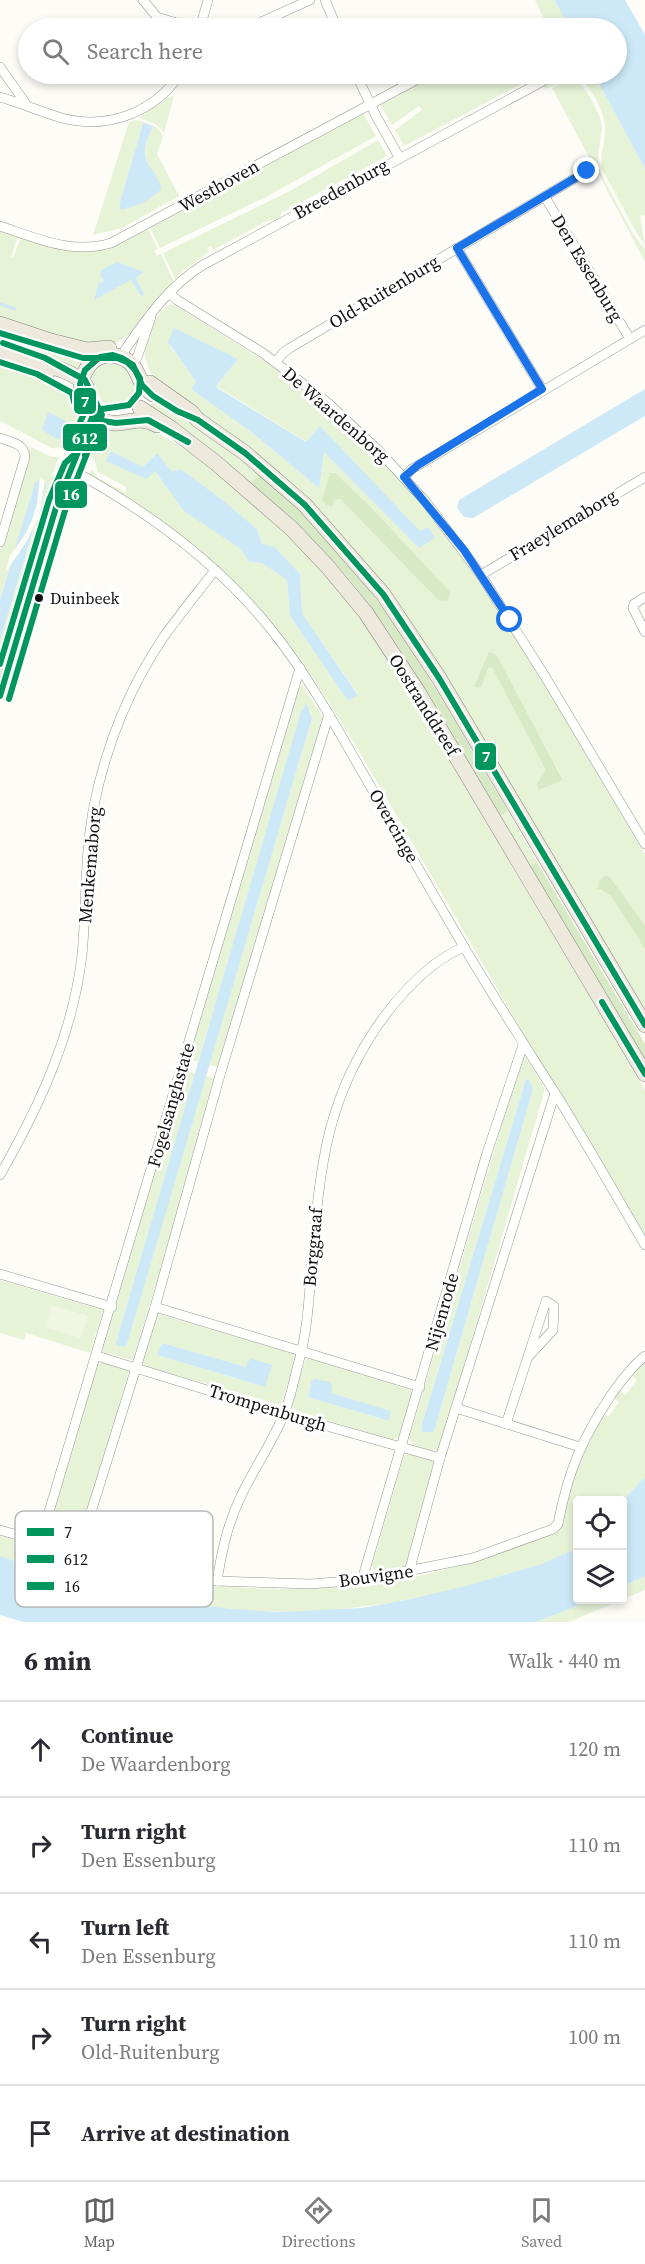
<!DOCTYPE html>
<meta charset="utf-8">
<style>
:root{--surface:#fff;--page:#f7f7f7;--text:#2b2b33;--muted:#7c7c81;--line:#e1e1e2;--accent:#646362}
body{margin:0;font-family:"Source Serif 4",serif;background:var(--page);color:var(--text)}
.controls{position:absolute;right:18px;bottom:18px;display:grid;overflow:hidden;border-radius:6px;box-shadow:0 3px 9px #0003}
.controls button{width:54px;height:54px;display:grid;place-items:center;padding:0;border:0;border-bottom:2px solid var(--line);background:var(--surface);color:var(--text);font:30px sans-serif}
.stop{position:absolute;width:18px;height:18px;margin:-14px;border:4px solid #1a73e8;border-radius:50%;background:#fff}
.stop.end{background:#1a73e8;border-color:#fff;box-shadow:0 2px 6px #0008}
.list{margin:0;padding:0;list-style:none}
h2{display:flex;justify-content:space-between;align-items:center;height:78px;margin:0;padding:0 24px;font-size:26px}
h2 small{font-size:20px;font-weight:400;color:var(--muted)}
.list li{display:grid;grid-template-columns:39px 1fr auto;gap:18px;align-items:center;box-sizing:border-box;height:96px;padding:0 24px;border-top:2px solid var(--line)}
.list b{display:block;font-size:22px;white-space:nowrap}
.list p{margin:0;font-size:20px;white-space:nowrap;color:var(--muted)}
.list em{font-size:20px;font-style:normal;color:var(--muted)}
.icon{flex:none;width:33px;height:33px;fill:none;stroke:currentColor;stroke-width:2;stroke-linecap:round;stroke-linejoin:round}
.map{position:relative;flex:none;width:645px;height:1622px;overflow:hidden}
.search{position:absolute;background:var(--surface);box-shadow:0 3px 9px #0003;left:18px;right:18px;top:18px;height:66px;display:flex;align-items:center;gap:15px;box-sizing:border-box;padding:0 21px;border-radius:33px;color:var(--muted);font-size:22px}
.sheet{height:558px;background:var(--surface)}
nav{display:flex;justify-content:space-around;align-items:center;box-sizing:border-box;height:84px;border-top:2px solid var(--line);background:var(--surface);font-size:16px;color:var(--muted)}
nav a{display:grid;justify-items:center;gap:3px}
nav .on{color:var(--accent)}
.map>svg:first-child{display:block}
.green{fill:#e7f3d7;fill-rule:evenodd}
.forest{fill:#d8eac5}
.pitch{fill:#f0f6e1}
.water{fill:#cde8f7}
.pier{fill:#fdfcf7}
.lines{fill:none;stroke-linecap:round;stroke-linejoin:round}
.stream{stroke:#cde8f7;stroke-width:3}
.street-casing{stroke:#979795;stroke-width:10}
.primary-casing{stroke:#858482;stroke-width:16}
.street{stroke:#fffffe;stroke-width:9}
.primary{stroke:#ede9dc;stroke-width:15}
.bus-1-casing{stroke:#fff;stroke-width:10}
.bus-2-casing{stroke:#fff;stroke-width:10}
.bus-3-casing{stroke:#fff;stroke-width:10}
.bus-1{stroke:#00965e;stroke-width:6}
.bus-2{stroke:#00965e;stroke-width:6}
.bus-3{stroke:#00965e;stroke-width:6}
.route{stroke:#1a73e8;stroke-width:8}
.bus-dot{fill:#111;stroke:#fff;stroke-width:2}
.labels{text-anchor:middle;stroke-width:6;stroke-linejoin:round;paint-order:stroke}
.bus-label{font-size:16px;fill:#111;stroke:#fff;text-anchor:start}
.street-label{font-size:18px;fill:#111;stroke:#fff}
.key{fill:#fff;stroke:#b8b8b8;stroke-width:1.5}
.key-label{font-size:16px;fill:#111}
.line-badge{stroke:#fff;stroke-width:2}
.badge-label{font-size:16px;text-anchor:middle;font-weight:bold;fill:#fff}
</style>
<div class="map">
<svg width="645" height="1622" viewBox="0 0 645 1622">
<rect width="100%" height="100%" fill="#fdfcf7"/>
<g class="green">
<path d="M535 0H554L570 28H548Z"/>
<path d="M436 74H574L545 89 543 85 545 84 540 74 404 146 395 130 422 110 419 106 392 125 380 104Z"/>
<path d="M577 74H594L645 169V216L640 215 645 245 636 232 602 169C599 154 606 142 605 127 604 109 589 85 577 74Z"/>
<path d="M576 77 590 97 600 117 602 127 598 158 599 170 633 234 645 249V262L597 171 590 175 584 161 589 157 552 88Z"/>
<path d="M171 96H174L164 133 156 124 139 118Z"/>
<path d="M363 113 376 136 264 198 160 248 150 228Z"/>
<path d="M135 120C147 123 157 124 163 136L157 154 179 196 122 228 93 235 129 122ZM143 123 153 126C150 134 146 142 145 150 144 157 155 185 157 194L135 206 121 210 119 206Z"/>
<path d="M378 140 387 156 281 213 280 218 274 221 269 220 213 250 211 246 207 248 209 252 178 275 180 278 176 281 163 253 290 191Z"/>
<path d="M148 229 158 249 154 251 157 256 161 254 174 282 153 303 134 332 117 342 93 345 0 319V230L18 236 11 257 13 258 21 237C78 256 95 259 148 229ZM101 270 144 273 136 278 144 294 131 280 94 299 99 282 100 283 104 281 100 276Z"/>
<path d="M173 304 268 363 326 408 374 451 405 484 454 543 529 658 645 854V925L609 877 599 890 611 896 645 949V1011L351 546 155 382C151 373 146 364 145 355 144 341 158 306 173 304ZM170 346 238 359 216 386 307 442 320 427 420 531 428 527 419 548 324 451 318 487 250 431 191 389 196 382ZM333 472 371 507 451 593 438 600 340 499 335 500 332 507ZM495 653 563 779 539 790 536 785 545 771 544 767 492 666 488 668Z"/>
<path d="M0 330 49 347 82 363 77 372 0 346Z"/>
<path d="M0 358 65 383 75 392 85 419 84 426 75 447 52 448 0 421Z"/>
<path d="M106 363C133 362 128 379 140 395L131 406C102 417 100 395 90 377L96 368Z"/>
<path d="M153 400 198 428 260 474 251 483 202 444 149 408Z"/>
<path d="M138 426C165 434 186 450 209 466 265 506 314 555 356 610 371 629 383 651 396 671L645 1090V1235L563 1102 355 744 313 678 275 629 169 528 127 497 88 475 92 469 98 478 126 493V487L98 472 94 459 89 454C102 429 113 430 138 426ZM111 451 143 467 157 453 172 473 182 470 225 502 257 529 262 544 275 547 300 574 302 613 358 694 348 701 290 616 287 580 262 563 249 562 242 549 185 511 155 471 107 461Z"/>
<path d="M29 446 52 457H59L52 475 57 477 53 503 0 680V640L38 515 34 513 35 509 39 510V480L20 553 17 557 13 555 0 600V554L30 454Z"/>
<path d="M302 685 323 717 322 726 221 1068 209 1065 312 718 311 712 304 705 198 1062 188 1059 298 689Z"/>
<path d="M508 811 537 862 529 866 500 818Z"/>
<path d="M523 1052 545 1089 440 1449C430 1453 415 1448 409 1439ZM526 1079 533 1089 435 1428 422 1432 421 1428Z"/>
<path d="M185 1070 195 1073 116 1342 124 1347 127 1344 205 1076 218 1079 133 1360 104 1353 102 1349Z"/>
<path d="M0 1280 103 1310 90 1353 26 1333 24 1340 0 1333Z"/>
<path d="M162 1315 297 1355 281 1405 148 1367 142 1362 156 1316ZM162 1343 246 1367 265 1387 157 1355Z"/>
<path d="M308 1358 414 1391 400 1437 392 1440 298 1411 291 1406 305 1361ZM315 1379 330 1393 390 1411 389 1421 308 1397 311 1381Z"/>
<path d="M645 1361V1477L627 1496 623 1526 622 1500H578L577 1548C565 1553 553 1561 540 1565 528 1568 517 1571 505 1575 391 1612 272 1622 154 1600 101 1590 51 1573 0 1556V1535C45 1549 90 1563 136 1573 232 1594 345 1595 440 1571 482 1560 521 1544 561 1528L576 1466 602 1413 608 1417 619 1402 613 1397 618 1389 625 1395 637 1380 631 1375Z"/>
<path d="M102 1362 129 1371 81 1536 77 1544 68 1546 50 1539 48 1529 96 1367Z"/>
<path d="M410 1454 437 1462 407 1568 375 1572 372 1565 404 1456Z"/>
<path d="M645 1576V1590L569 1622H536L592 1600H622L623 1586Z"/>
</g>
<g class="forest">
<path d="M330 473H335L371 507 451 593 447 601 438 600 340 499 335 500 332 507 326 505 322 500Z"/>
<path d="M260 474C369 562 438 693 508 811L500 817C459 748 421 677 374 611 339 563 297 522 251 483Z"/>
<path d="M489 652 496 654 563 780 539 790 536 785 545 771 544 767 492 667 488 668 481 687 477 688 474 686Z"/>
<path d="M537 862 645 1044V1062L529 866Z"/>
<path d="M605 876H609L645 925V949L611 896 597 888 599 881Z"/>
</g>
<path class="pitch" d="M52 1305 88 1316 81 1338 45 1327Z"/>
<g class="water">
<path d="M554 0H625L645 35V169L594 74H616V28H570Z"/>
<path d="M143 123 153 126C150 134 144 145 145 154 146 168 161 176 161 189 153 200 134 207 121 210L119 206Z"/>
<path d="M117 262 144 272 136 278 144 294 141 296 131 280 94 300 99 281 100 283 104 281 100 276 101 270Z"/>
<path d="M174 328 238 359 216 386 219 389 306 442 320 426 420 531 428 527 435 538 419 548 324 452 319 488 250 431 191 389 196 382 168 342Z"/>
<path d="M645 389V416L473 518 464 517 457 508 459 500Z"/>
<path d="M48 412 66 421 63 434 59 440 42 430Z"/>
<path d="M111 451 143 467 157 453 172 472 181 469 225 502 257 529 262 544 275 547 300 574 302 613 358 695 348 701 290 616 287 580 262 563 249 562 241 549 184 511 155 471 146 479 106 461Z"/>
<path d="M39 480 45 483 46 486 39 510H35L34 513 38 514 0 640V600L14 554 17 556 20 553 15 549 35 483Z"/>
<path d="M306 703 312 718 127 1344 124 1347 117 1345 116 1342 301 712Z"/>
<path d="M526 1079 529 1080 533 1089 435 1428 433 1432H422L421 1428Z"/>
<path d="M162 1343 246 1367 250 1358 272 1365 265 1387 157 1355Z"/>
<path d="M315 1379 330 1382 332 1386 331 1393 391 1411 389 1421 308 1397 311 1381Z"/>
<path d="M645 1477V1576L623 1586 622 1526 626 1516 625 1507 627 1496Z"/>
<path d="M577 1548 578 1600H592L536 1622H23L0 1615V1556L84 1584 155 1600 232 1609 278 1612 362 1608 411 1599 462 1587 542 1564Z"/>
</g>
<path class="pier" d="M40 477 45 481 39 516 27 541 5 573 10 556 24 536 32 520 37 504Z"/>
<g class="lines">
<path class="stream" d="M0 304 15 309"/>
<g class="street-casing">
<g id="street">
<path d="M143 0 157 17 193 28"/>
<path d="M325 0 337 28"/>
<path d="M200 28 208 0"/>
<path d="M248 28 310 0"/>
<path d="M510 28 520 23"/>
<path d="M0 67 26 104"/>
<path d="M356 74 376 116 399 157"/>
<path d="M0 97C21 103 41 112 62 118 107 130 154 113 180 74"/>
<path d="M545 197 630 339"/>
<path d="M0 226C36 238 72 255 111 243L427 74"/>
<path d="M457 248 542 389"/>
<path d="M169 293 177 300 263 353 328 403 379 451 426 502 481 575 546 678 645 844"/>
<path d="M125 350C146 319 170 285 203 265L543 81"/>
<path d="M137 358 151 317"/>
<path d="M276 362 283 353 290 348 587 171"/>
<path d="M0 438C11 442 25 444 25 457L0 542"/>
<path d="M73 467 82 460 103 421"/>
<path d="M72 470C145 510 217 562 270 628 307 674 336 726 365 777 398 833 431 890 464 947 493 996 524 1044 555 1093 586 1142 615 1194 645 1245"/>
<path d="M404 477 412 469 645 330"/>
<path d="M481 575 645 477"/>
<path d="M645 597 634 604 633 608 645 632"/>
<path d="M0 696 57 504 93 415"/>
<path d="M0 1175C39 1107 73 1034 82 955 87 904 84 852 95 801 107 743 131 684 165 635 181 613 198 592 215 570"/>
<path d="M0 1274 112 1307"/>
<path d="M155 1307 420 1387"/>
<path d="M97 1356 284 1414 440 1458"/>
<path d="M456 1408 580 1447"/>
<path d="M506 1424 546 1301 554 1306 553 1330 528 1357"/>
<path d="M0 1530 151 1573 217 1581 310 1584 362 1580 473 1558 553 1529 558 1524C568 1471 582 1439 611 1395 621 1381 632 1366 645 1356"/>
<path d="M40 1542 300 668"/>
<path d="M78 1554 155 1307 220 1075 329 714"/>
<path d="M409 1572 440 1458 555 1093"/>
<path d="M362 1580 487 1153 523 1045"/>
<path d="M217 1581C222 1550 228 1522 242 1494 255 1467 273 1441 284 1414 291 1397 294 1379 299 1361 308 1329 309 1295 312 1262 320 1167 326 1094 386 1014 406 988 433 960 464 947"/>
</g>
</g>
<g class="primary-casing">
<g id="primary">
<path d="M0 324 51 341 87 350 109 348"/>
<path d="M0 352 41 366 48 371"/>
<path d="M41 366C56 366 77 374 86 386"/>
<path d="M150 383 191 412 198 420 245 453 305 505 383 594 439 678 645 1025"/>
<path d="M153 394C149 391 145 389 143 385 137 375 136 365 125 359 88 340 65 394 95 416 121 434 133 411 157 425"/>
<path d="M140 408 172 429 216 463 291 528 328 567 366 613 418 692 645 1074"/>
</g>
</g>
<use href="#street" class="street"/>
<use href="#primary" class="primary"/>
<g class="bus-1-casing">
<g id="bus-1">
<path d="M85 455 103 421 116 423 148 420 188 442"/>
<path d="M0 696 57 504 93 415 81 394 80 384 85 370 100 357 113 355 122 358 133 365 142 385 153 396 177 411 198 420 245 453 305 505 383 594 439 678 645 1025"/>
<path d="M602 1002 645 1074"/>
</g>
</g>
<g class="bus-2-casing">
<g id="bus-2">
<path d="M0 333 83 358H117L127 362 135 370 140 378 139 393 129 405 102 409 75 454 65 463 49 500 0 664"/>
<path d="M0 362 37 374 72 393 74 402 83 416 69 445"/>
</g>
</g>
<g class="bus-3-casing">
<path id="bus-3" d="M3 343 45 358 85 380 102 415 66 507 9 699"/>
</g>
<use href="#bus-1" class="bus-1"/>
<use href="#bus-2" class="bus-2"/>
<use href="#bus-3" class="bus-3"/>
</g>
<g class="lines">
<path class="route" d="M510 620 464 550 404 477 418 465 542 389 457 248 587 171"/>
</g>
<circle class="bus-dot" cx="39" cy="598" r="5"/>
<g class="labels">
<g class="bus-label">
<text x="50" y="604">Duinbeek</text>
</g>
<g class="street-label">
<text transform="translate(219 186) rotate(-29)" y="6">Westhoven</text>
<text transform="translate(341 189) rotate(-29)" y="6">Breedenburg</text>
<text transform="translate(587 268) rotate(59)" y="6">Den Essenburg</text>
<text transform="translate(384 292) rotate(-31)" y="6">Old-Ruitenburg</text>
<text transform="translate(336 415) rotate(41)" y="6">De Waardenborg</text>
<text transform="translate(563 525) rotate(-31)" y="6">Fraeylemaborg</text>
<text transform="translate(424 705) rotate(58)" y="6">Oostranddreef</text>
<text transform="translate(394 826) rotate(60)" y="6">Overcinge</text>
<text transform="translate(90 865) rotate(-85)" y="6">Menkemaborg</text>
<text transform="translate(171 1105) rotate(-74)" y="6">Fogelsanghstate</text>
<text transform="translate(313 1247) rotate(-85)" y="6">Borggraaf</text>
<text transform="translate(442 1312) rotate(-74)" y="6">Nijenrode</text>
<text transform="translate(268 1408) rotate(17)" y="6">Trompenburgh</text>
<text transform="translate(376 1576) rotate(-8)" y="6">Bouvigne</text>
</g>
</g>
<rect x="15" y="1511" width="198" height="96" rx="9" class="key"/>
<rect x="27" y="1528" width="27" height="8" fill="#00965e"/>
<rect x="27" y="1555" width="27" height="8" fill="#00965e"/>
<rect x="27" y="1582" width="27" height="8" fill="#00965e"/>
<g class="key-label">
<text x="64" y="1538">7</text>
<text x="64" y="1565">612</text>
<text x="64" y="1592">16</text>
</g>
<g class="line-badge">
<rect x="73" y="387" width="24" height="28" rx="6" fill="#00965e"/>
<rect x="62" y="423" width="46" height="29" rx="6" fill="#00965e"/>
<rect x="54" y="480" width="34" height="29" rx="6" fill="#00965e"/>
<rect x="474" y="742" width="23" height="29" rx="6" fill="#00965e"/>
</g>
<g class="badge-label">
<text x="85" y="407">7</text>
<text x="85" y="444">612</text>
<text x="71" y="500">16</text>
<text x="486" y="762">7</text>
</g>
</svg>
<div class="controls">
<button><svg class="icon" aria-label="locate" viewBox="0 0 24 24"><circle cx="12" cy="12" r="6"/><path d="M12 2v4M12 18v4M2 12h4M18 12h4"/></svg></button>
<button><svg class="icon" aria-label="layers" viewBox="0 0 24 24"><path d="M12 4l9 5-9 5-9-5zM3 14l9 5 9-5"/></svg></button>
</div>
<div class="stop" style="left:510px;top:620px"></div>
<div class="stop end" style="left:587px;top:171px"></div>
<div class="search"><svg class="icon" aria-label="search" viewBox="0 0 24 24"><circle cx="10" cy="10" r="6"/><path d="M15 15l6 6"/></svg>Search here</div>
</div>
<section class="sheet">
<h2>6 min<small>Walk · 440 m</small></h2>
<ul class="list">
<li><svg class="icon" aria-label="ahead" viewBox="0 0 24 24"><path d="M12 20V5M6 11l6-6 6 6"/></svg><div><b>Continue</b><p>De Waardenborg</p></div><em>120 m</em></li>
<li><svg class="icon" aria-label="right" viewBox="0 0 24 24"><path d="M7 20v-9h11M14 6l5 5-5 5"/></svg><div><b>Turn right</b><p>Den Essenburg</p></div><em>110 m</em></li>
<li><svg class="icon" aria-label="left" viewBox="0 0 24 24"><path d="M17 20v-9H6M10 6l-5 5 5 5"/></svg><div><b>Turn left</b><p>Den Essenburg</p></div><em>110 m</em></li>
<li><svg class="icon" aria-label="right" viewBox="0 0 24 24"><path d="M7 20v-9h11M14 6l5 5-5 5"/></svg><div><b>Turn right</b><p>Old-Ruitenburg</p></div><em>100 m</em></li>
<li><svg class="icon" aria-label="arrive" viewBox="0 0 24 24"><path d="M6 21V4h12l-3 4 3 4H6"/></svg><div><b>Arrive at destination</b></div></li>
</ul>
</section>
<nav>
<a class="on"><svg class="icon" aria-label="map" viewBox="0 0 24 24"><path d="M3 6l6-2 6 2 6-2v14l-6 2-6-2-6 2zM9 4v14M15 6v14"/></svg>Map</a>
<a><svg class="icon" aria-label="directions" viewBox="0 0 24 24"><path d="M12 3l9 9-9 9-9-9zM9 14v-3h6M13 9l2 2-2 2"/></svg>Directions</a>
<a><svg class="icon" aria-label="saved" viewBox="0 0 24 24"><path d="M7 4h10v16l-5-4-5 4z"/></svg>Saved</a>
</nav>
